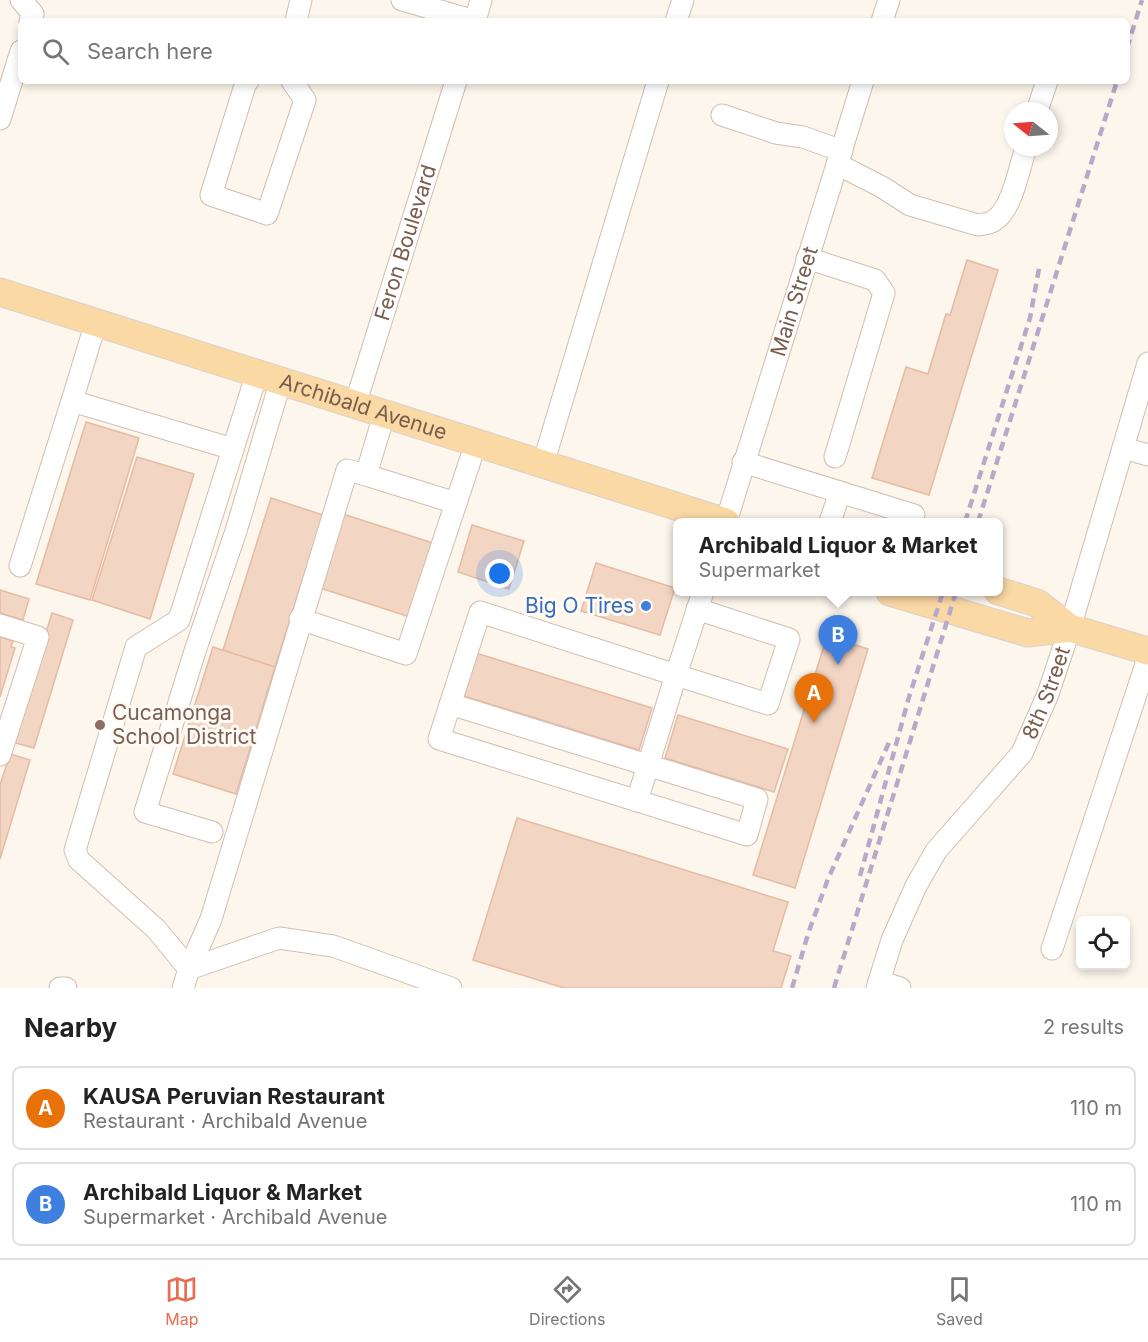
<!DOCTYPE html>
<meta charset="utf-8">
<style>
:root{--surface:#fff;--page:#f2f2f2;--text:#222;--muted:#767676;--line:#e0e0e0;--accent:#e76f51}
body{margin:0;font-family:Inter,sans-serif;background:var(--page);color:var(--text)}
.controls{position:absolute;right:18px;bottom:18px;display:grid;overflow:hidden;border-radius:9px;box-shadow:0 3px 9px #0003}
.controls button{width:54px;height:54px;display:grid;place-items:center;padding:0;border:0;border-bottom:2px solid var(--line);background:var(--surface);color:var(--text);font:30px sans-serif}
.compass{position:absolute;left:1004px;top:102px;width:54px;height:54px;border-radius:50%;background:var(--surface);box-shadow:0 3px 9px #0003;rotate:287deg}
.you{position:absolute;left:500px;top:574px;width:21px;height:21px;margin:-15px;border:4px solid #fff;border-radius:50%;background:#1a73e8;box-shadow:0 0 0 9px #1a73e833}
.badge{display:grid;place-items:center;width:39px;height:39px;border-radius:50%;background:var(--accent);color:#fff;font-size:20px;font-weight:700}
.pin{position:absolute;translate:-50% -50px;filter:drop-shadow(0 2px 3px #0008)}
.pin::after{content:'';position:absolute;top:32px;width:21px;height:18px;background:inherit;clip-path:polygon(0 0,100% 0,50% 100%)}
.popup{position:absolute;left:673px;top:518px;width:330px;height:78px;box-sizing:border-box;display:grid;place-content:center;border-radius:9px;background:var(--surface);filter:drop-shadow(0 2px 4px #0005);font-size:20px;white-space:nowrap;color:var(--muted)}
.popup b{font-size:22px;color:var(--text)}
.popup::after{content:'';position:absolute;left:50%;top:100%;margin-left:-12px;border:12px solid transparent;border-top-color:var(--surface)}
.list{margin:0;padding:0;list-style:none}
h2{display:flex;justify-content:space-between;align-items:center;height:78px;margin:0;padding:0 24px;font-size:26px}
h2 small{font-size:20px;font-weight:400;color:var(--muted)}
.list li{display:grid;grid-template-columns:39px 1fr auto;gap:18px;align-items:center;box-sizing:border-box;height:84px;margin:0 12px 12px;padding:0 12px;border:2px solid var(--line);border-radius:9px}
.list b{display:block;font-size:22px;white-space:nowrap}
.list p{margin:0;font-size:20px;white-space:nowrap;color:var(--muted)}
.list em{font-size:20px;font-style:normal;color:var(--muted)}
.icon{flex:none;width:33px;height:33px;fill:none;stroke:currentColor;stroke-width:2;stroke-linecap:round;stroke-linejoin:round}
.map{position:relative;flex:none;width:1148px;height:988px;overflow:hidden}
.search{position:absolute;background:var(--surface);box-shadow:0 3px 9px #0003;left:18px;right:18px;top:18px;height:66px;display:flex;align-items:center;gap:15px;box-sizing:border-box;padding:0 21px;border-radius:9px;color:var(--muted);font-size:22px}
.sheet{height:270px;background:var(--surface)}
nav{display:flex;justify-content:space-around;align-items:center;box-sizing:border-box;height:84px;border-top:2px solid var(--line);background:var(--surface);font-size:16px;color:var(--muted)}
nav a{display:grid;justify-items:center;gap:3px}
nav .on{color:var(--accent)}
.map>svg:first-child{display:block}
.building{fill:#f3d5c3;stroke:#e6bba3;stroke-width:1.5}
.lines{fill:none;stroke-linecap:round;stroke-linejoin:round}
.minor-casing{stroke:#d1beb0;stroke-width:23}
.major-casing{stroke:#dad1cd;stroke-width:29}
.minor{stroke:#fff;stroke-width:21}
.major{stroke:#fbd9a5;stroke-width:27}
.rail{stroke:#b9a8c9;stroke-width:4.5;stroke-dasharray:9 6;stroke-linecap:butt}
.shop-dot{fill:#3f7fe0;stroke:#fffaf3;stroke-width:2}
.education-dot{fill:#8d6e63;stroke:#fffaf3;stroke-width:2}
.labels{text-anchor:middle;stroke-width:6;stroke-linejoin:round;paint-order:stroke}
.street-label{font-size:21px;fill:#7a5c4d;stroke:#fffaf3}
.shop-label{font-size:21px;fill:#366cbe;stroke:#fffaf3;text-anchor:end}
.education-label{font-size:21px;fill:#785e54;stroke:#fffaf3;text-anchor:start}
</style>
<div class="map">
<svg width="1148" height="988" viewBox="0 0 1148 988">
<rect width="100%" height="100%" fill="#fdf6ec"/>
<g class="building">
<path d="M967 260 998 270 929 495 872 478 906 367 928 374 946 314 950 315Z"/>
<path d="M86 422 139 438 90 600 36 584Z"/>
<path d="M137 457 194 474 150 619 92 600Z"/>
<path d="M271 498 323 515 275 667 223 650Z"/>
<path d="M343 514 433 543 410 617 320 588Z"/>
<path d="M472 525 524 541 509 589 458 572Z"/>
<path d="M596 563 675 588 660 635 581 611Z"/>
<path d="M0 590 29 599 23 620 0 613Z"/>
<path d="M52 613 73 620 34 748 12 742Z"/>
<path d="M827 636 868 649 795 888 753 875Z"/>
<path d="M0 637 13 641 11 647 15 648 0 697Z"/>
<path d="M213 647 275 667 236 794 173 774Z"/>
<path d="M476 653 652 708 639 750 464 696Z"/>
<path d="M678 715 788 749 774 792 665 758Z"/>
<path d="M10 754 30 760 0 859V785Z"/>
<path d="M517 818 788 902 773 951 791 956 781 988H564L473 960Z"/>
</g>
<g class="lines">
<g class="minor-casing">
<g id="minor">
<path d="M21 0 33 14 30 21"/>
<path d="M402 0 475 21"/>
<path d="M296 21 301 0"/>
<path d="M475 21 481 0"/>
<path d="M676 21 683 0"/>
<path d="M882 21 889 0"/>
<path d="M248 81 246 82 211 195 267 214 305 100 292 81"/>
<path d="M1037 111 1047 81"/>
<path d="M722 115 776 133 803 137 842 151"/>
<path d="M0 119 21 51"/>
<path d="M837 164 882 187 910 205 978 225C984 224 991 224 996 219 1012 208 1020 166 1026 147"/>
<path d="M807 258 875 280 884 293 835 457"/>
<path d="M96 322 72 401 233 449"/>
<path id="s1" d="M355 405 456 81"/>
<path d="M1123 448 1148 455"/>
<path d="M743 462 914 515"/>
<path d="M543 464 658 81"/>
<path d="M366 475 456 503 476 443"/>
<path id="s2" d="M726 522 863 81"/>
<path d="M830 522 840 492"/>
<path d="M20 566 72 401"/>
<path d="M300 619 406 654 456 503"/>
<path d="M0 625 38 637 0 755"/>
<path d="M450 704 757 799 747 835 439 739 480 612 676 675 703 592"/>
<path d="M637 801 676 675 768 704 789 639 697 609"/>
<path d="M212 832 145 812 195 651 236 531 281 380"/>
<path d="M1052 949 1148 658"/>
<path d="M189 969 156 929 79 860 75 850 136 647 179 620 257 373"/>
<path d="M189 969 279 938 333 946 451 988"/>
<path d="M879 981 900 988"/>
<path d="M60 988H66"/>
<path d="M183 988 189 969 211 919 347 470 366 475 384 415"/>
<path id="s3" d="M877 988 892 940 916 886 936 851 1022 753 1048 694 1070 628 1148 363"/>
</g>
</g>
<g class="major-casing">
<g id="major">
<path id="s4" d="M0 292 726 522"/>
<path d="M998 591 1037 603 1070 628 1148 651"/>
<path d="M890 592 1028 633 1070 628"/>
</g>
</g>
<use href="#minor" class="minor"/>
<use href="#major" class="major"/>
<g class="rail">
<path d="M1127 48 1142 0"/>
<path d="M965 522 1030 318 1040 263"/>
<path d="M978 522 1117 81"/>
<path d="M860 876 909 697 943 592"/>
<path d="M792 988 809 931 828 879 891 738"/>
<path d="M834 988 956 592"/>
</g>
</g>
<circle class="shop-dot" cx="646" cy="606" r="6"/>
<circle class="education-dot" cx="100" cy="725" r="6"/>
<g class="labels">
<g class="street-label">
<text dy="7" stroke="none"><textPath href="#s1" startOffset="170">Feron Boulevard</textPath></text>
<text dy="7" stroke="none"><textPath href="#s2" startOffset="231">Main Street</textPath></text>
<text dy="7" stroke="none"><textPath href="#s4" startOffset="381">Archibald Avenue</textPath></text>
<text dy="7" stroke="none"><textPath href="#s3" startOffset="345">8th Street</textPath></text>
</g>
<g class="shop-label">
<text x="634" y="613">Big O Tires</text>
</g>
<g class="education-label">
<text x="112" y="720">Cucamonga<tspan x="112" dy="24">School District</tspan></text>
</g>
</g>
</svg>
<div class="controls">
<button><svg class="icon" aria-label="locate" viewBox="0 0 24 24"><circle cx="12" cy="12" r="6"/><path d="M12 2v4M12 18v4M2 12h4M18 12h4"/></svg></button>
</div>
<svg class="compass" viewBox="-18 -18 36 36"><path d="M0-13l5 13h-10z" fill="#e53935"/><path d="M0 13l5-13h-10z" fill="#767676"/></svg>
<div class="you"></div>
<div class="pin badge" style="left:814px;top:723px;background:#e8710a">A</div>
<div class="pin badge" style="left:838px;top:665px;background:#3f7fe0">B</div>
<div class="popup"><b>Archibald Liquor &amp; Market</b>Supermarket</div>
<div class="search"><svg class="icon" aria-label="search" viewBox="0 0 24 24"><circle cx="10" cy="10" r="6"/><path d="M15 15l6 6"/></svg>Search here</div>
</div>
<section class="sheet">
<h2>Nearby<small>2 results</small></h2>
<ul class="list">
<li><span class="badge" style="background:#e8710a">A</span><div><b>KAUSA Peruvian Restaurant</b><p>Restaurant · Archibald Avenue</p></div><em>110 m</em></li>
<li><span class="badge" style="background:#3f7fe0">B</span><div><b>Archibald Liquor &amp; Market</b><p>Supermarket · Archibald Avenue</p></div><em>110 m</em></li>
</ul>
</section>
<nav>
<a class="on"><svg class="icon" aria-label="map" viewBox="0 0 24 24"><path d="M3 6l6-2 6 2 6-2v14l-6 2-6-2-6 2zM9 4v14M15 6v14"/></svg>Map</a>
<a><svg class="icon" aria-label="directions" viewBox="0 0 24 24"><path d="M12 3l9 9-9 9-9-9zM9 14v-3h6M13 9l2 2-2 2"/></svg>Directions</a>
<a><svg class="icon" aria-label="saved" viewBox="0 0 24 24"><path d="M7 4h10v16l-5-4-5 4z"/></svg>Saved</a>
</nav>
